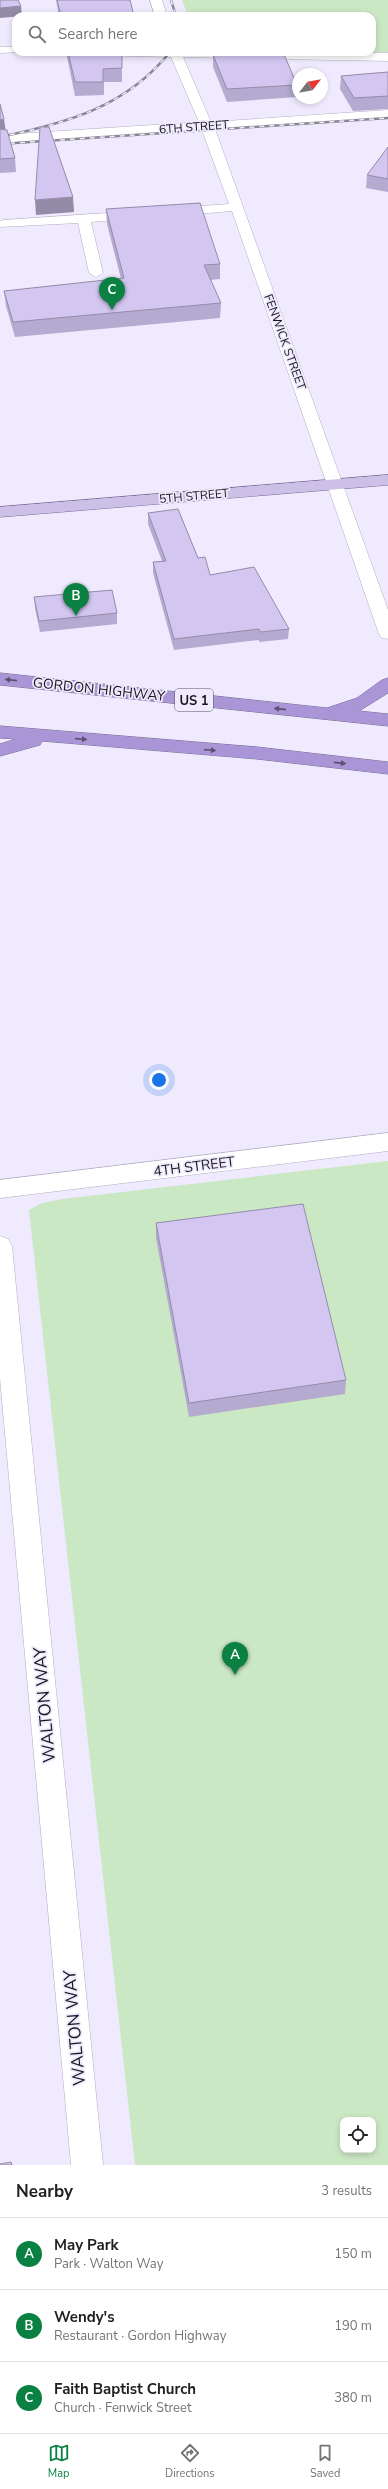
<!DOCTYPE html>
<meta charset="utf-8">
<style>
:root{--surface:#fff;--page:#f6f6f6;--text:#202124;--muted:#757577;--line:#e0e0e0;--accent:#0b8043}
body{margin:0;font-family:"Nunito Sans",sans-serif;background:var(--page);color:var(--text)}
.controls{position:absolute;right:12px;bottom:12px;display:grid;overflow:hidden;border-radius:8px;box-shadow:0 2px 6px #0003}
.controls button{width:36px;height:36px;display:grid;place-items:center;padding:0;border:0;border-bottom:1px solid var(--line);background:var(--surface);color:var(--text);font:20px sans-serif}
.compass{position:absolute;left:292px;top:68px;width:36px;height:36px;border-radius:50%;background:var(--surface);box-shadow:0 2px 6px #0003;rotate:59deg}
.you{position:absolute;left:159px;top:1080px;width:14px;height:14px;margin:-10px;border:3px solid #fff;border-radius:50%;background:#1a73e8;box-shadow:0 0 0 6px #1a73e833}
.badge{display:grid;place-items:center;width:26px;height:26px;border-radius:50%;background:var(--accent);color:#fff;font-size:13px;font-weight:700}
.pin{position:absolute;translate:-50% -33px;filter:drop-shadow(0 1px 2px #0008)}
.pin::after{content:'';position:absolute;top:21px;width:14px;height:12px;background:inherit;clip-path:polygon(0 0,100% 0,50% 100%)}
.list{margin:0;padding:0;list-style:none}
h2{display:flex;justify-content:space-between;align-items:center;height:52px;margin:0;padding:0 16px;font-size:17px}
h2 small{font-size:13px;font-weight:400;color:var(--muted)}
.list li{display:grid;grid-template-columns:26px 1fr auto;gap:12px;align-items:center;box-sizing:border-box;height:72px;padding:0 16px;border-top:1px solid var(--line)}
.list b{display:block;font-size:15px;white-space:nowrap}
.list p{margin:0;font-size:13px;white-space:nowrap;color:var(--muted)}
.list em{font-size:13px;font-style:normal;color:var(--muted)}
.icon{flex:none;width:22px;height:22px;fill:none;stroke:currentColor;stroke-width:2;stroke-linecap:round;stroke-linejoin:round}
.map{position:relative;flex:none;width:388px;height:2165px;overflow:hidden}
.search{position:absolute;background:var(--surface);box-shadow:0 2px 6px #0003;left:12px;right:12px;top:12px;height:44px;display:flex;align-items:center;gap:10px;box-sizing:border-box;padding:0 14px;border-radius:12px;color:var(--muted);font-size:15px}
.sheet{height:268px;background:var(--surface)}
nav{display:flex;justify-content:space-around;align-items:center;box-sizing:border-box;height:56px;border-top:1px solid var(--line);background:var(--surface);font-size:11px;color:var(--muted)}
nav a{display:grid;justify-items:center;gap:2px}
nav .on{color:var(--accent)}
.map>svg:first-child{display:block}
.green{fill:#cbe8c5;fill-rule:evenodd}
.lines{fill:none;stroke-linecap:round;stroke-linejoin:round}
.minor-casing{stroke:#b2adbf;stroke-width:1}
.major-casing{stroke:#776995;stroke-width:1}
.highway-casing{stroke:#776995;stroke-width:1}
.minor{fill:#fff;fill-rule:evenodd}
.major{fill:#ccc0e6;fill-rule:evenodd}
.highway{fill:#aa96d6;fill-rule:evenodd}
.rail-casing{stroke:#898592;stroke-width:2.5}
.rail{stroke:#efeafd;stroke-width:1.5;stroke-dasharray:5;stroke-linecap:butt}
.wall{fill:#b5abd0}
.shaded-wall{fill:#948ba9}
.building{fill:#d3c7f2;stroke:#948ba9}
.oneway{fill:#5a5070}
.labels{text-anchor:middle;stroke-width:3.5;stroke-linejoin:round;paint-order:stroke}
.far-street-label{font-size:12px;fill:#18161c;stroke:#efeafd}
.shield{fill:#efeafd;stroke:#585660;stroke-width:1}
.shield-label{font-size:13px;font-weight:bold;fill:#18161c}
.street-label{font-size:14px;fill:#18161c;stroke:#efeafd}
.near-street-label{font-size:17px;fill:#18161c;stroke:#efeafd}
</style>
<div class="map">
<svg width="388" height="2165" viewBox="0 0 388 2165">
<rect width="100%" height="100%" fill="#efeafd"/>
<g class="green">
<path d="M182 0H388V52H371L372 16H188Z"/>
<path d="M388 1161V2165H135L29 1210 42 1203 62 1199ZM343 2120H373V2150H343Z"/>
</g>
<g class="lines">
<g class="minor-casing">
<g id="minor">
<path d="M150 0H162L167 16H155Z"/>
<path d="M0 47H16V52H20L0 53Z"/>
<path d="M93 52 388 53V61L183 57 211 122 388 110V118L215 129 388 610V639L382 638 379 634 232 211 173 216 166 212 173 208 229 204 202 130 0 143V135L199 122 171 57 99 55Z"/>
<path d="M137 211 142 212 144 215 142 218 91 222 103 273 96 277 89 273 78 223 0 227V221L3 220Z"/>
<path d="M388 1133V1151L0 1198V1180Z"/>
<path d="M0 1236 8 1239 12 1246 103 2165H71L0 1378Z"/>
</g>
</g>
<g class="major-casing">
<path id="major" d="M388 475V485L0 517V507Z"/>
</g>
<g class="highway-casing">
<g id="highway">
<path d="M0 673 327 708 357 698 382 680 388 678V693L359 711 388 714V726L0 685Z"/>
<path d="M0 726 257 747 388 762V774L257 759 42 741 40 745 0 756V744L16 739 0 738Z"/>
</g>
</g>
<use href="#minor" class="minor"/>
<use href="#major" class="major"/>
<use href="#highway" class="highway"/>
<g class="rail-casing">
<g id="rail">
<path d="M171 0 176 16"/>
<path d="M0 137C67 123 126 107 170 52"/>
<path d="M0 144 388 118"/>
</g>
</g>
<use href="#rail" class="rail"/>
</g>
<g class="wall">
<path d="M56 0H130L134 16H59Z"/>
<path d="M66 52H122V82H104V95L75 96Z"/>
<path d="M213 55 297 85V97L227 102 213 67Z"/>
<path d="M388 72V109L353 111 340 89 341 76Z"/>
<path d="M0 104 5 130 15 158 16 172 0 173Z"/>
<path d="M388 147V192L366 188 367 175Z"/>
<path d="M106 209 220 264V279L210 280 221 303 220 318 15 337 6 306 4 291 121 279 107 224Z"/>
<path d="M148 513 198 558 210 575 289 629 288 639 259 642V640L174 650 153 573V562L162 561 148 524Z"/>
<path d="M34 597 117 613V624L40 632 35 608Z"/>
<path d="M156 1223 346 1380 345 1394 189 1417 156 1238Z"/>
</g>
<g class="shaded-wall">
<path d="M21 6 22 16 0 18V8Z"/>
<path d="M4 119 6 133 0 134V120Z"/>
<path d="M73 197 74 212 36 215 35 200Z"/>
</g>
<g class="building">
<path d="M0 0H18L21 6 0 8Z"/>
<path d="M57 0H130L134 16H61Z"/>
<path d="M68 52H122V68L103 69V82H75Z"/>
<path d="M254 52H283L297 85 227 89 213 55Z"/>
<path d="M388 72V96L354 98 341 76Z"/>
<path d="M0 104 4 119 0 120Z"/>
<path d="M40 127H49L73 197 35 200Z"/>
<path d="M0 129 7 130 15 158 0 159Z"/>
<path d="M388 147V179L367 175Z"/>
<path d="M200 203 220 264 204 265 221 303 13 322 4 291 124 278 106 209Z"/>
<path d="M178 509 198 558 205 557 210 575 254 567 289 629 260 632 259 629 174 639 153 562 166 561 148 513Z"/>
<path d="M112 590 117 613 39 621 34 597Z"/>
<path d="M303 1204 346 1380 189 1403 156 1223Z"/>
<path d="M11 2162 12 2165H0V2164Z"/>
</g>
<defs><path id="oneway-solid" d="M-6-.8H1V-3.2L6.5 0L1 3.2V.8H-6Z"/></defs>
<g class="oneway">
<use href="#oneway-solid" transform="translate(11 680) rotate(-174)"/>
<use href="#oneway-solid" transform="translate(280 709) rotate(-174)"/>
<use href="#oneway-solid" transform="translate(81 739) rotate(4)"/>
<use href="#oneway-solid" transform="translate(210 750) rotate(4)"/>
<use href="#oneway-solid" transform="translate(340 763) rotate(6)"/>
</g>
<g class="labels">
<g class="far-street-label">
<text transform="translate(194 127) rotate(-4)" y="4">6TH STREET</text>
<text transform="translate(285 342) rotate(70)" y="4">FENWICK STREET</text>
<text transform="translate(194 496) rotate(-5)" y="4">5TH STREET</text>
</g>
<rect class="shield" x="175" y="689" width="38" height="22" rx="3"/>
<g class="shield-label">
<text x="194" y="705">US 1</text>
</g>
<g class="street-label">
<text transform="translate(99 689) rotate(6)" y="5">GORDON HIGHWAY</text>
<text transform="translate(194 1166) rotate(-7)" y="5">4TH STREET</text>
</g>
<g class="near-street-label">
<text transform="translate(44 1705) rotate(-95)" y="6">WALTON WAY</text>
<text transform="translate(74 2028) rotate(-95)" y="6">WALTON WAY</text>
</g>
</g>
</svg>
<div class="controls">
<button><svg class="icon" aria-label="locate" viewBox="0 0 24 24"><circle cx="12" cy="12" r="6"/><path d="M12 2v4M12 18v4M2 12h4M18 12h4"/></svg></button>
</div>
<svg class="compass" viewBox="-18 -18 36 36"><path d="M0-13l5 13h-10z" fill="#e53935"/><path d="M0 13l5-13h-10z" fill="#757577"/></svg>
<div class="you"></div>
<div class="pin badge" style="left:235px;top:1675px">A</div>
<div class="pin badge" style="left:76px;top:616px">B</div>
<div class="pin badge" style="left:112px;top:310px">C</div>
<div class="search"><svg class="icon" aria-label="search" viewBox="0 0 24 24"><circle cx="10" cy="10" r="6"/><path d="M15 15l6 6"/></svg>Search here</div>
</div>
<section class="sheet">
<h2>Nearby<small>3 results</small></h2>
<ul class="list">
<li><span class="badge">A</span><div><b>May Park</b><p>Park · Walton Way</p></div><em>150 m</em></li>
<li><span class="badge">B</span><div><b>Wendy's</b><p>Restaurant · Gordon Highway</p></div><em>190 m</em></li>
<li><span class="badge">C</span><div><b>Faith Baptist Church</b><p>Church · Fenwick Street</p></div><em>380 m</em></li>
</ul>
</section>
<nav>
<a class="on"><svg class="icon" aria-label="map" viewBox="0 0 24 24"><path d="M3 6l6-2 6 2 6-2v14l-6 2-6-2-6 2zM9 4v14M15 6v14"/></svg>Map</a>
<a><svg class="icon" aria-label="directions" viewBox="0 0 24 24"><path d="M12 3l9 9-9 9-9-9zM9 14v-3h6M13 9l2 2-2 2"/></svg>Directions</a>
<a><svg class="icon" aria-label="saved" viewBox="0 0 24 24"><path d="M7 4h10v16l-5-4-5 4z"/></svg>Saved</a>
</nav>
